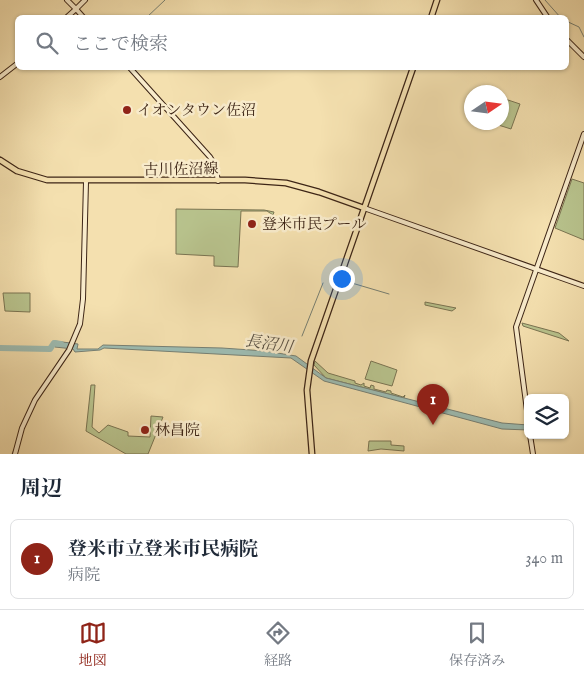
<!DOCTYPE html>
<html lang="ja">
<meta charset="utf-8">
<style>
:root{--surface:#fff;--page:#f2f2f3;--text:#1f2937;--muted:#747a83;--line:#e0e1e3;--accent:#8f2418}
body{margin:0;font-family:"IM FELL English","Noto Serif JP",serif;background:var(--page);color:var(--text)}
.controls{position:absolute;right:15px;bottom:15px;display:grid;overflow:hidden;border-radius:8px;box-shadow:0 1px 4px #0004}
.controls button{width:45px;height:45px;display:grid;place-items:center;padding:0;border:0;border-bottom:1px solid var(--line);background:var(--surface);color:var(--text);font:25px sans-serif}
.compass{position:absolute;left:464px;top:85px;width:45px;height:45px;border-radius:50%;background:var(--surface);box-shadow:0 1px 4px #0004;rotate:77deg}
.you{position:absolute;left:341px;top:278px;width:18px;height:18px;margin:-12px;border:4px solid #fff;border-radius:50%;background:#1a73e8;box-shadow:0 0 0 8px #1a73e833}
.badge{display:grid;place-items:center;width:32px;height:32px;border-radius:50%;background:var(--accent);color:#fff;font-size:16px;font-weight:700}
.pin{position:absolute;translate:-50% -41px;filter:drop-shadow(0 1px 2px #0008)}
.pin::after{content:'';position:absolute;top:26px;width:18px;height:15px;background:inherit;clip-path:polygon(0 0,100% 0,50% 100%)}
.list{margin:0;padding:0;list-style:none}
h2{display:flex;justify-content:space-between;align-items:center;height:65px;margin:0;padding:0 20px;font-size:21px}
h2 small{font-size:16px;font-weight:400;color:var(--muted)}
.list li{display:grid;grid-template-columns:32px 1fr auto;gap:15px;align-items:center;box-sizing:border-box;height:80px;margin:0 10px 10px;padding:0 10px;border:1px solid var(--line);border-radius:8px}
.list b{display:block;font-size:19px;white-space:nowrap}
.list p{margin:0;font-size:16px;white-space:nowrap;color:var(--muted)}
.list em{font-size:16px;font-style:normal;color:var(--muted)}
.icon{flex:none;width:28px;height:28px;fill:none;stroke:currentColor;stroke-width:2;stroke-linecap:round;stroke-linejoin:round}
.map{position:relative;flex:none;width:584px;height:454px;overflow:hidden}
.search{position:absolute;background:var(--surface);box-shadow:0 1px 4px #0004;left:15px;right:15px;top:15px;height:55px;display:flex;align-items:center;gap:12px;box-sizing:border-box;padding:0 18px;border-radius:8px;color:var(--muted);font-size:19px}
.sheet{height:155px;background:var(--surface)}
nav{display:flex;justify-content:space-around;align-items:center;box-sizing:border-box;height:70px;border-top:1px solid var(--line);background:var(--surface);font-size:14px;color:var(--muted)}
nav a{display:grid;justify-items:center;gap:2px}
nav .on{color:var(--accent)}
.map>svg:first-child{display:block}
.green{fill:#b8c38d;stroke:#7a7452}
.water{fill:#9dbcb2;stroke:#778074}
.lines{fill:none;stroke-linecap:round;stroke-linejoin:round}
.stream{stroke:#778074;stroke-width:1}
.river{stroke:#9dbcb2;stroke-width:6}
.secondary-casing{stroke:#3d2516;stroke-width:6}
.primary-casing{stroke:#3d2516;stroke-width:7}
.secondary{stroke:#f8ebcb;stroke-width:4}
.primary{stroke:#f4e0af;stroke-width:4.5}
.poi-dot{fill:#8f2418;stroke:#f8ebcb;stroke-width:2}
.labels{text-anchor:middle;stroke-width:5;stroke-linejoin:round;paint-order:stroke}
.poi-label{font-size:15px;fill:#3d2516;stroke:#f8ebcb;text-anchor:start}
.street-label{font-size:15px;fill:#3d2516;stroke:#f8ebcb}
.water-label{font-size:16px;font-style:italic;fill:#5a5245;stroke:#f8ebcb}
</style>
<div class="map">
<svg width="584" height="454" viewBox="0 0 584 454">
<rect width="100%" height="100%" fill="#f4e0af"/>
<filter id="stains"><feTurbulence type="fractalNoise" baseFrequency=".004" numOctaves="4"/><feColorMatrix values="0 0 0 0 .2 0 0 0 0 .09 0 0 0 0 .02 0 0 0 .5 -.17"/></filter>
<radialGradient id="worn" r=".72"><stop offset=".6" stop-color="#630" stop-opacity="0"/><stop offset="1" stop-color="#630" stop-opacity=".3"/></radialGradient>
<g class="green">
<path d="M502 98 520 104 511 129 492 123 502 122Z"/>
<path d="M572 179 584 183V240L555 228Z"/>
<path d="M176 209 264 210 274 212 273 215 267 211H241L238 267 214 266V256L176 254Z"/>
<path d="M3 293H30V312L5 311Z"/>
<path d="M425 302 456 308 452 311 425 305Z"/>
<path d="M522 323 559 333 569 341 523 326Z"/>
<path d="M315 361 328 373 355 381V383L361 385 364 383V386L370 388 371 385 374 386V389L386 392 387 390 391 391V393L403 397 405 395 404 398 326 378 314 365Z"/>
<path d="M371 361 397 370 392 386 365 379Z"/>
<path d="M91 385H95L92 427 99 433 108 425 128 432V436L150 437 151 416 163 417 148 454H126L86 431Z"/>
<path d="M369 441H391V445L404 446V451L381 449 368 451Z"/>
</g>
<path class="water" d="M55 341 78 344 77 349H98L103 345 222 348 265 351 296 356 326 378 502 423 528 425V430L502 429 324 381 291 358 104 348 100 350 75 352 73 349 55 347Z"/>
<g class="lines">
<g class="stream">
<path d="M545 0 561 18"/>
<path d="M146 18 165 0"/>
<path d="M566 21 579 27 584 37"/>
<path d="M345 281 389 294"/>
<path d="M302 336 323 283"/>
<path d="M40 390 68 347"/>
<path d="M12 454 15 448"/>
</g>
<path class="river" d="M0 348 50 349 54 343 61 344"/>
<g class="secondary-casing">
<g id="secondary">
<path d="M67 0 76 9 85 0"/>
<path d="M536 0 548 18"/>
<path d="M66 18 76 9 84 18"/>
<path d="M566 39 584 57"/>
<path d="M130 68 210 157 215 165 218 181"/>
<path d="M0 77 18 63"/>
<path d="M364 208 584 286"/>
<path d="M528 418 516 327 584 134"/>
<path d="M530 435 533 454"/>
<path d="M15 454 22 428 35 400 69 350 80 324 83 299 86 182"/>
</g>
</g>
<g class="primary-casing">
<g id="primary">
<path d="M431 18 437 0"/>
<path d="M0 160 17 171 47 180H245L286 183 319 192 364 208"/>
<path d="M312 454 307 390 311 361 413 68"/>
</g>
</g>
<use href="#secondary" class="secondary"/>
<use href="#primary" class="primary"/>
</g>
<g class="poi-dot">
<circle cx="127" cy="110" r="5"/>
<circle cx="252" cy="224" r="5"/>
<circle cx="145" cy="430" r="5"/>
</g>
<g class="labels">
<g class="poi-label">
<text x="137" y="115">イオンタウン佐沼</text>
<text x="262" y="229">登米市民プール</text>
<text x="155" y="435">林昌院</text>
</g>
<g class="street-label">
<text transform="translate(181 169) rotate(-1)" y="5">古川佐沼線</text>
</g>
<g class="water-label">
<text transform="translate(269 343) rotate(8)" y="6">長沼川</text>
</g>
</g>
<rect width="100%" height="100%" filter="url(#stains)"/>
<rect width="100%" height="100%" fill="url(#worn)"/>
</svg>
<div class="controls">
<button><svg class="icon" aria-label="layers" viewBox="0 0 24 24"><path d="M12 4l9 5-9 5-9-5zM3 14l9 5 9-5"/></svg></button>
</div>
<svg class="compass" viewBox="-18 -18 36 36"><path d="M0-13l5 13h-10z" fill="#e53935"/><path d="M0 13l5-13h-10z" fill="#747a83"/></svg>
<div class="you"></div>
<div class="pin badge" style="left:433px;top:425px">1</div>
<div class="search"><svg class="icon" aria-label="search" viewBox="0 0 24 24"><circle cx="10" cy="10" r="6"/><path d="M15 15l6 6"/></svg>ここで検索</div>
</div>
<section class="sheet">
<h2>周辺<small></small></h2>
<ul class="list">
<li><span class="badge">1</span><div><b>登米市立登米市民病院</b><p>病院</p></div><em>340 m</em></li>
</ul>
</section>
<nav>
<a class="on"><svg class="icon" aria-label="map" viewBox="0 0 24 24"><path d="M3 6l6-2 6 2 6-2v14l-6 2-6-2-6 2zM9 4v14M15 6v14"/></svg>地図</a>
<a><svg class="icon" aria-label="directions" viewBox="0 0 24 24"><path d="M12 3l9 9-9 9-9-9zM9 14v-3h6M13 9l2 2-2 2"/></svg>経路</a>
<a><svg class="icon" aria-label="saved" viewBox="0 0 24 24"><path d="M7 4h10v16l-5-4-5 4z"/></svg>保存済み</a>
</nav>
